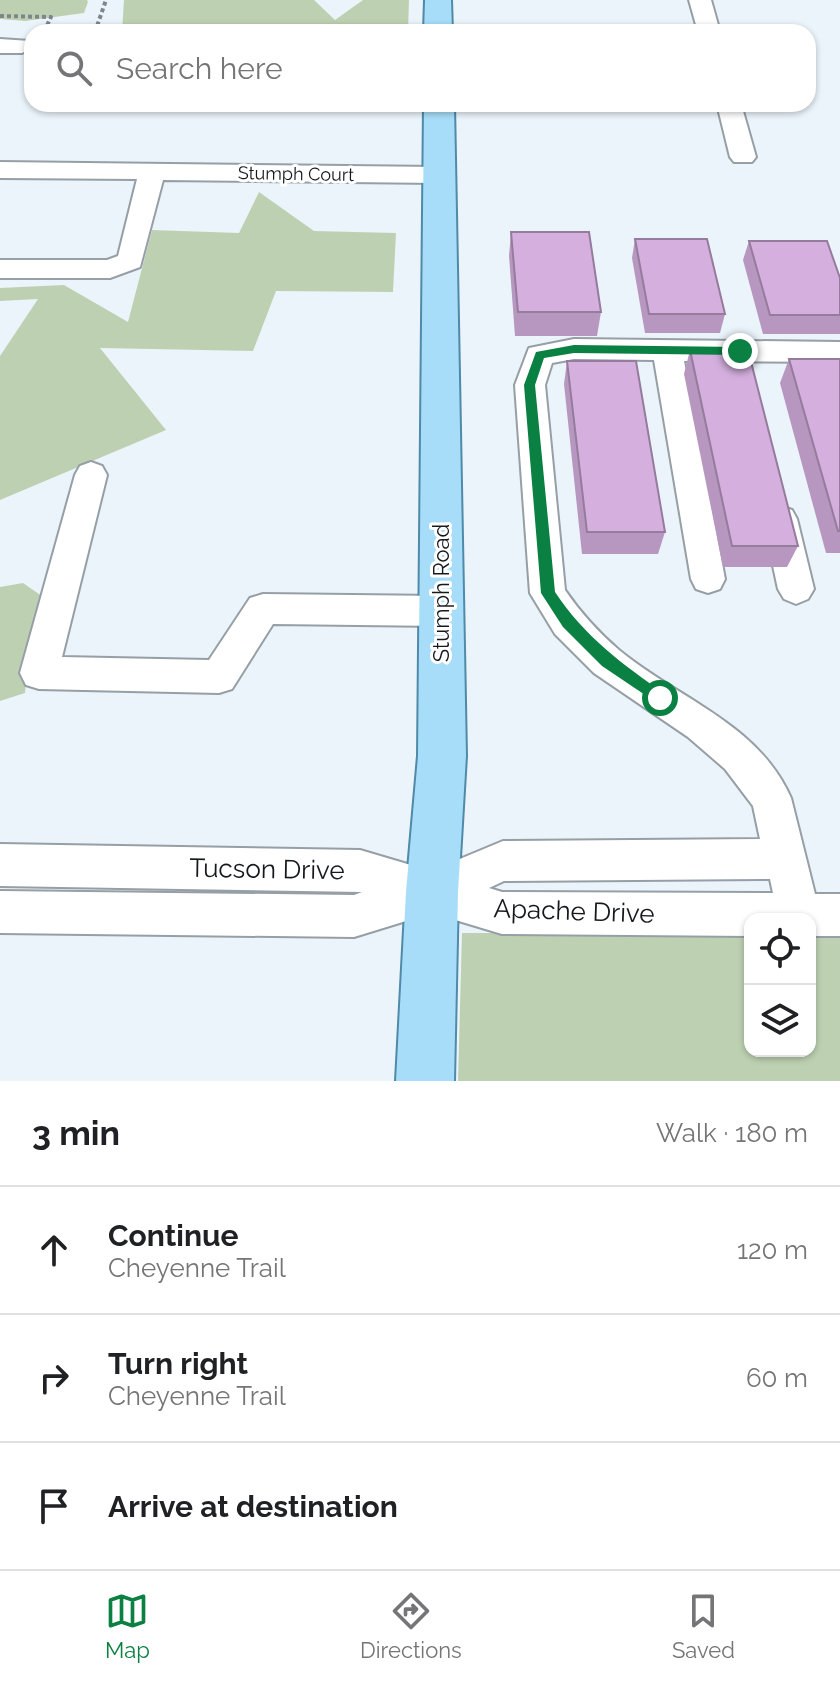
<!DOCTYPE html>
<meta charset="utf-8">
<style>
:root{--surface:#fff;--page:#f2f2f2;--text:#202124;--muted:#757577;--line:#e0e0e0;--accent:#0b8043}
body{margin:0;font-family:Raleway,sans-serif;background:var(--page);color:var(--text)}
.controls{position:absolute;right:24px;bottom:24px;display:grid;overflow:hidden;border-radius:16px;box-shadow:0 2px 6px #0004}
.controls button{width:72px;height:72px;display:grid;place-items:center;padding:0;border:0;border-bottom:2px solid var(--line);background:var(--surface);color:var(--text);font:40px sans-serif}
.stop{position:absolute;width:24px;height:24px;margin:-18px;border:6px solid #0b8043;border-radius:50%;background:#fff}
.stop.end{background:#0b8043;border-color:#fff;box-shadow:0 2px 8px #0008}
.list{margin:0;padding:0;list-style:none}
h2{display:flex;justify-content:space-between;align-items:center;height:104px;margin:0;padding:0 32px;font-size:34px}
h2 small{font-size:26px;font-weight:400;color:var(--muted)}
.list li{display:grid;grid-template-columns:52px 1fr auto;gap:24px;align-items:center;box-sizing:border-box;height:128px;padding:0 32px;border-top:2px solid var(--line)}
.list b{display:block;font-size:30px;white-space:nowrap}
.list p{margin:0;font-size:26px;white-space:nowrap;color:var(--muted)}
.list em{font-size:26px;font-style:normal;color:var(--muted)}
.icon{flex:none;width:44px;height:44px;fill:none;stroke:currentColor;stroke-width:2;stroke-linecap:round;stroke-linejoin:round}
.map{position:relative;flex:none;width:840px;height:1081px;overflow:hidden}
.search{position:absolute;background:var(--surface);box-shadow:0 2px 6px #0004;left:24px;right:24px;top:24px;height:88px;display:flex;align-items:center;gap:20px;box-sizing:border-box;padding:0 28px;border-radius:24px;color:var(--muted);font-size:30px}
.sheet{height:488px;background:var(--surface)}
nav{display:flex;justify-content:space-around;align-items:center;box-sizing:border-box;height:112px;border-top:2px solid var(--line);background:var(--surface);font-size:22px;color:var(--muted)}
nav a{display:grid;justify-items:center;gap:4px}
nav .on{color:var(--accent)}
.map>svg:first-child{display:block}
.green{fill:#bdd1b2}
.lines{fill:none;stroke-linecap:round;stroke-linejoin:round}
.minor-casing{stroke:#969fa6;stroke-width:4}
.major-casing{stroke:#4f8aa8;stroke-width:4}
.path{stroke:#7f858a;stroke-width:4;stroke-dasharray:4 3;stroke-linecap:butt}
.minor{fill:#fff;fill-rule:evenodd}
.major{fill:#a7ddf8;fill-rule:evenodd}
.wall{fill:#b797c0}
.building{fill:#d5b0df;stroke:#957b9c;stroke-width:2}
.route{fill:#0b8043}
.labels{text-anchor:middle;stroke-width:6;stroke-linejoin:round;paint-order:stroke}
.far-street-label{font-size:18px;fill:#16191c;stroke:#fff}
.street-label{font-size:22px;fill:#16191c;stroke:#fff}
.near-street-label{font-size:26px;fill:#16191c;stroke:#fff}
</style>
<div class="map">
<svg width="840" height="1081" viewBox="0 0 840 1081">
<rect width="100%" height="100%" fill="#ebf4fb"/>
<g class="green">
<path d="M0 0H87L88 2 84 13 25 21 0 19Z"/>
<path d="M124 0H314L335 20 363 0H409L408 32H122Z"/>
<path d="M259 192 314 231 396 233 393 292 276 291 253 351 100 348 166 430 0 500V356L38 299 0 301V288L64 285 128 322 152 230 239 233Z"/>
<path d="M23 583 49 601 28 650 25 693 0 701V587Z"/>
<path d="M462 933H750V1051H810V934L840 935V1081H458Z"/>
</g>
<g class="lines">
<g class="minor-casing">
<g id="minor">
<path d="M689 0H711L720 32H698Z"/>
<path d="M0 39 30 41 32 48 22 53H0Z"/>
<path d="M717 104H741L756 157 752 162H734L730 157Z"/>
<path d="M0 162 439 167 448 170 452 175 448 180 439 183 163 180 140 267 110 278H0V260H107L118 256 137 179 0 178Z"/>
<path d="M574 339 840 342V362L684 361 725 579 720 589 708 593 696 589 691 579 654 360 574 359 552 363 545 385 565 590C580 612 598 632 619 650 678 699 758 723 791 798L815 894H840V936H810V919H750V936L502 934 432 913 354 937 0 933V891L354 895 362 892 0 886V844L360 850 431 871 503 841 760 839 753 806 725 769 688 737 594 673 555 634 530 593 515 385 529 348ZM770 879 773 893 502 892 489 888 504 881Z"/>
<path d="M91 462 102 466 107 475 62 657 209 660 250 598 263 594 441 596 454 600 459 611 454 622 441 626 273 624 232 689 219 693 39 689 26 685 20 673 75 475 80 466Z"/>
<path d="M780 506 792 510 797 519 814 589 808 599 796 604 784 599 778 589 763 519 768 510Z"/>
</g>
</g>
<g class="major-casing">
<g id="major">
<path d="M425 0H451L452 32H424Z"/>
<path d="M424 104H454L466 756 458 892 454 1081H396L406 892 418 756Z"/>
</g>
</g>
<g class="path">
<path d="M0 16 51 17 44 32"/>
<path d="M95 32 106 0"/>
</g>
<use href="#minor" class="minor"/>
<use href="#major" class="major"/>
</g>
<g class="wall">
<path d="M511 232 601 312 597 336H515L509 256Z"/>
<path d="M635 239 725 314 720 333H645L632 258Z"/>
<path d="M749 241 840 278V334H763L743 260Z"/>
<path d="M690 350 798 546 787 567H723L684 374Z"/>
<path d="M789 359H840V553H826L780 383Z"/>
<path d="M567 361 665 532 658 554H582L564 384Z"/>
</g>
<g class="building">
<path d="M511 232H589L601 312H518Z"/>
<path d="M635 239H707L725 314H649Z"/>
<path d="M749 241H827L840 278V315H770Z"/>
<path d="M690 350H748L798 546H732Z"/>
<path d="M789 359H840V531H838Z"/>
<path d="M567 361H636L665 532H587Z"/>
</g>
<path class="route" d="M574 345 740 347 745 351 740 355 574 353 544 358 535 385 555 592C584 636 622 664 665 694V703L660 705 602 666 563 627 541 593 524 385 536 352Z"/>
<g class="labels">
<g class="far-street-label">
<text transform="translate(296 174) rotate(1)" y="6">Stumph Court</text>
</g>
<g class="street-label">
<text transform="translate(441 593) rotate(-90)" y="8">Stumph Road</text>
</g>
<g class="near-street-label">
<text transform="translate(267 869) rotate(1)" y="9">Tucson Drive</text>
<text transform="translate(574 911) rotate(2)" y="9">Apache Drive</text>
</g>
</g>
</svg>
<div class="controls">
<button><svg class="icon" aria-label="locate" viewBox="0 0 24 24"><circle cx="12" cy="12" r="6"/><path d="M12 2v4M12 18v4M2 12h4M18 12h4"/></svg></button>
<button><svg class="icon" aria-label="layers" viewBox="0 0 24 24"><path d="M12 4l9 5-9 5-9-5zM3 14l9 5 9-5"/></svg></button>
</div>
<div class="stop" style="left:660px;top:698px"></div>
<div class="stop end" style="left:740px;top:351px"></div>
<div class="search"><svg class="icon" aria-label="search" viewBox="0 0 24 24"><circle cx="10" cy="10" r="6"/><path d="M15 15l6 6"/></svg>Search here</div>
</div>
<section class="sheet">
<h2>3 min<small>Walk · 180 m</small></h2>
<ul class="list">
<li><svg class="icon" aria-label="ahead" viewBox="0 0 24 24"><path d="M12 20V5M6 11l6-6 6 6"/></svg><div><b>Continue</b><p>Cheyenne Trail</p></div><em>120 m</em></li>
<li><svg class="icon" aria-label="right" viewBox="0 0 24 24"><path d="M7 20v-9h11M14 6l5 5-5 5"/></svg><div><b>Turn right</b><p>Cheyenne Trail</p></div><em>60 m</em></li>
<li><svg class="icon" aria-label="arrive" viewBox="0 0 24 24"><path d="M6 21V4h12l-3 4 3 4H6"/></svg><div><b>Arrive at destination</b></div></li>
</ul>
</section>
<nav>
<a class="on"><svg class="icon" aria-label="map" viewBox="0 0 24 24"><path d="M3 6l6-2 6 2 6-2v14l-6 2-6-2-6 2zM9 4v14M15 6v14"/></svg>Map</a>
<a><svg class="icon" aria-label="directions" viewBox="0 0 24 24"><path d="M12 3l9 9-9 9-9-9zM9 14v-3h6M13 9l2 2-2 2"/></svg>Directions</a>
<a><svg class="icon" aria-label="saved" viewBox="0 0 24 24"><path d="M7 4h10v16l-5-4-5 4z"/></svg>Saved</a>
</nav>
